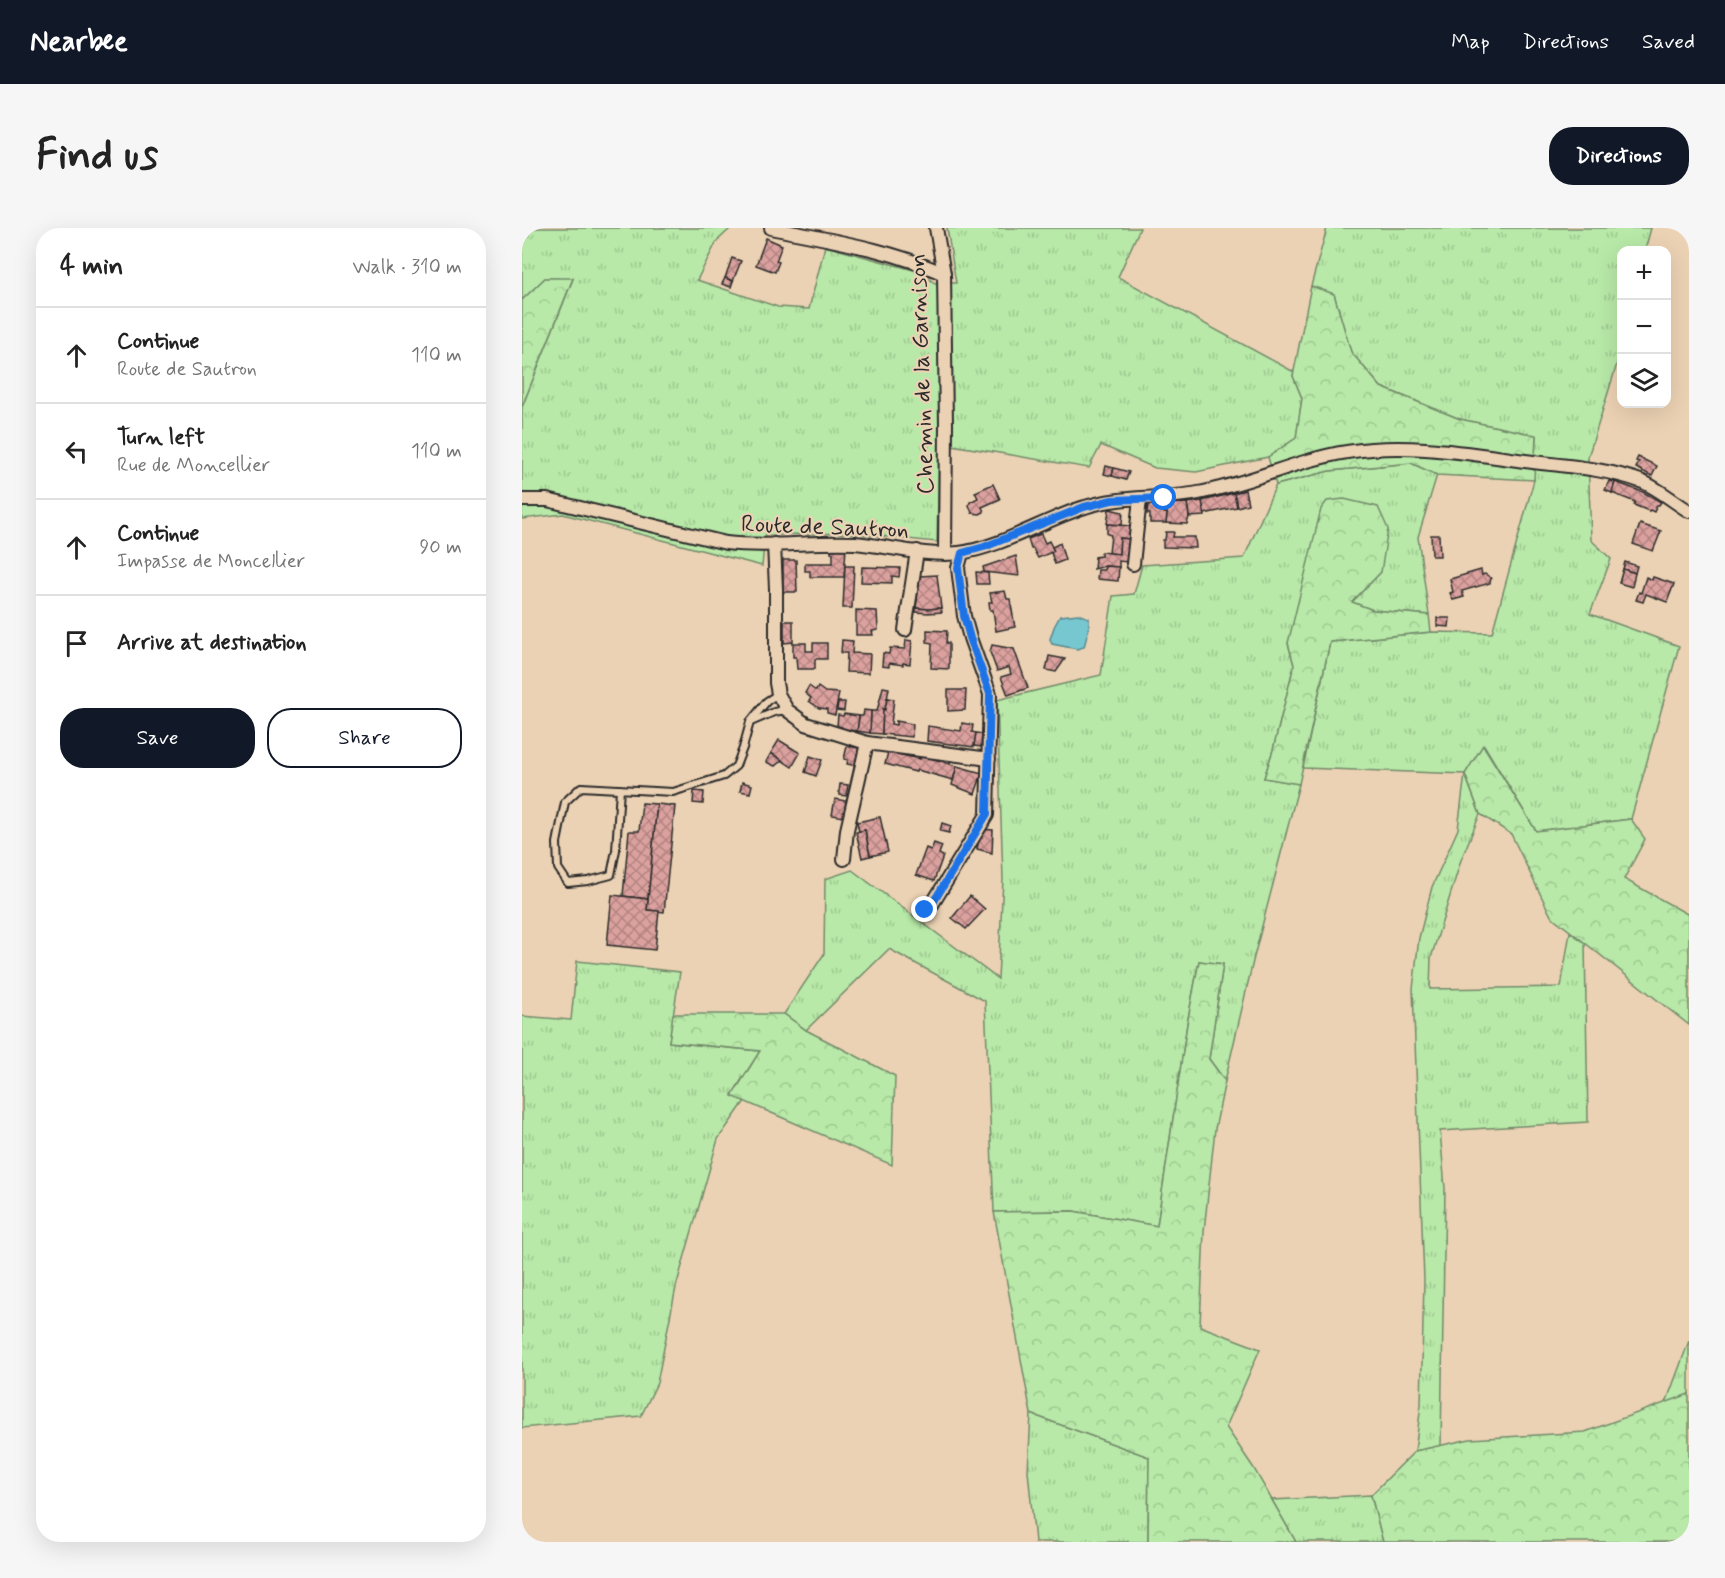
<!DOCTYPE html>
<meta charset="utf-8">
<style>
:root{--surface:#fff;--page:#f6f6f6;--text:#222;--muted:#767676;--line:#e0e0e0;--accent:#111827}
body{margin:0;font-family:Mynerve,sans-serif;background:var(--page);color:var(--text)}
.controls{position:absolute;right:18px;top:18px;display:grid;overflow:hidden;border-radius:12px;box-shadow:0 6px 24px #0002}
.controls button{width:54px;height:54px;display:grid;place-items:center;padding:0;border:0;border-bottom:2px solid var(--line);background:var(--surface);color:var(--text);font:30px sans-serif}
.stop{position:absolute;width:18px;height:18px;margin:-14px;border:4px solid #1a73e8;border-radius:50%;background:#fff}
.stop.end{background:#1a73e8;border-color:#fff;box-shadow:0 2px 6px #0008}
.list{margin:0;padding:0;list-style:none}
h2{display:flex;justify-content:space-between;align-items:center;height:78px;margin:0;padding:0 24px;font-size:26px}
h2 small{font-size:20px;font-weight:400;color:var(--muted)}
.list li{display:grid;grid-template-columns:39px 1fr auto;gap:18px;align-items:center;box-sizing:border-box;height:96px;padding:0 24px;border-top:2px solid var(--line)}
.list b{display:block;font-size:22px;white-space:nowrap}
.list p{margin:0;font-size:20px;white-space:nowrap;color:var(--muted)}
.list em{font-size:20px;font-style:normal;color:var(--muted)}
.actions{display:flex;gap:12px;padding:18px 24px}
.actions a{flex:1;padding:14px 0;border:2px solid var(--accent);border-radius:24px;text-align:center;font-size:21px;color:var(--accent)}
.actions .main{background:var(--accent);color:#fff}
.icon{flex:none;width:33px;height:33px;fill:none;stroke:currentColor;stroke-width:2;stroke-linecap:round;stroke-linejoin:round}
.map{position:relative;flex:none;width:1167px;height:1314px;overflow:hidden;border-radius:24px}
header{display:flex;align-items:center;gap:36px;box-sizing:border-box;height:84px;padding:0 30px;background:var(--accent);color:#fff}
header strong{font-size:28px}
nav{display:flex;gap:33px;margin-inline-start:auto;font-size:21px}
.intro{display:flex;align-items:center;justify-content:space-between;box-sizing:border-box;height:144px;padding:0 36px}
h1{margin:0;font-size:42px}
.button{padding:15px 27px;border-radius:24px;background:var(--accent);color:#fff;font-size:21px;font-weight:700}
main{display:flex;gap:36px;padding:0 36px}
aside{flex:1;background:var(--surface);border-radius:24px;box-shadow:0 6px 24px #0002}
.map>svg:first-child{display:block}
.grass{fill:url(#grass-tufts);stroke:#728a6a;stroke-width:1.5}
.forest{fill:url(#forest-crowns);stroke:#728a6a;stroke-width:1.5}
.water{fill:#76c7d0;stroke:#58898e;stroke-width:1.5}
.building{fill:url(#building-cross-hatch);stroke:#2b2b2b;stroke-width:1.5}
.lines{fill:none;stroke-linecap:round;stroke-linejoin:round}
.service-casing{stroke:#2b2b2b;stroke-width:10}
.minor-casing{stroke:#2b2b2b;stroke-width:16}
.service{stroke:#ecd2b4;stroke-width:6}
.minor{stroke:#ecd2b4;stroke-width:12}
.route{stroke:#1a73e8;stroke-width:8}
.labels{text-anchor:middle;stroke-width:4.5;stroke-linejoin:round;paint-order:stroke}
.street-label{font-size:24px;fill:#2b2b2b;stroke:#ecd2b4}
</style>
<header>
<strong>Nearbee</strong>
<nav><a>Map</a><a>Directions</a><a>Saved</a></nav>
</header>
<div class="intro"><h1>Find us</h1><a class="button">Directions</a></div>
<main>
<aside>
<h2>4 min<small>Walk · 310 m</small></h2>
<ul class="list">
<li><svg class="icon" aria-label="ahead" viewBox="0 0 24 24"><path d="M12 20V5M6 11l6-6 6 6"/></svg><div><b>Continue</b><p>Route de Sautron</p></div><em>110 m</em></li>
<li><svg class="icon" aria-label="left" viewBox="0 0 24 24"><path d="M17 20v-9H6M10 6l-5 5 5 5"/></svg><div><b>Turn left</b><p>Rue de Moncellier</p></div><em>110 m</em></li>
<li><svg class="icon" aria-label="ahead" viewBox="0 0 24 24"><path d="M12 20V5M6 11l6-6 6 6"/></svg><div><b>Continue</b><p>Impasse de Moncellier</p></div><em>90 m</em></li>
<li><svg class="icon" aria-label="arrive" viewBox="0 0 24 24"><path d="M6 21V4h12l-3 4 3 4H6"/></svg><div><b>Arrive at destination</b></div></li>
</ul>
<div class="actions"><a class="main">Save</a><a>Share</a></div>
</aside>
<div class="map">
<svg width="1167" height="1314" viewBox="0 0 1167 1314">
<defs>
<pattern id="grass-tufts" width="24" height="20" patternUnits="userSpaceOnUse" patternTransform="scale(1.5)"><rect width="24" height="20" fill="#b8e9a8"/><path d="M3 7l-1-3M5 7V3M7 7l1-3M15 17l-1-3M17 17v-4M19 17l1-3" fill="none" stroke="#9ec891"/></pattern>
<pattern id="forest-crowns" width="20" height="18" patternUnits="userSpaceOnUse" patternTransform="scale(1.5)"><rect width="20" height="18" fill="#b8e9a8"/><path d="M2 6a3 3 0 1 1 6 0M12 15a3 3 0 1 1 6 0" fill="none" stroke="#9ec891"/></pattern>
<pattern id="building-cross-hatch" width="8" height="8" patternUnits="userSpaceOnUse" patternTransform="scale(1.5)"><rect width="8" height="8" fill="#dba19e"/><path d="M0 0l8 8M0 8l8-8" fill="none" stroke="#b28381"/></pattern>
</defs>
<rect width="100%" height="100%" fill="#ecd2b4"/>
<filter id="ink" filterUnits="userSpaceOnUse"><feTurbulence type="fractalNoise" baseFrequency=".0167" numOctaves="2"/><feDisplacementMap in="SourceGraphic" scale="12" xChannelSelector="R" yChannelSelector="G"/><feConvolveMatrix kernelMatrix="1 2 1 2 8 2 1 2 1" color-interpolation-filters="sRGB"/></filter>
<g filter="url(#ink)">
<g class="grass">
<path d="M0 0H209L195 13 175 52 256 79 287 81 303 18 395 43 413 55H434L425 0H618L596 49 772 144 771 148 780 170 774 210 746 229 674 244 633 240 579 217 567 240 417 215 415 314 325 305 243 307 240 338 41 286 0 291V179L51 51 23 50 0 72Z"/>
<path d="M805 0H1129L1123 22H1100L1099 123 1066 229 1069 312 1089 331 1068 386 1157 418 1109 591 1014 603 962 517 943 546 958 586 939 632 909 730 908 761 1039 759 1048 704 1063 715 1066 894 918 903 923 960 919 1218 893 1223 899 1177 902 1052 891 761 897 710 910 659 936 601 943 546 781 540 808 414 909 404 970 405 1012 252 1014 208 938 191 859 159 829 124 812 66 789 58Z"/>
<path d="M889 235 915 247 896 309 907 387 851 382 830 374 859 344 766 415 772 437 751 522 742 550 777 556 732 729 703 853 687 831 701 736 677 733 665 796 635 998 551 983 472 984 463 773 367 721 284 802 262 786 302 726 303 651 330 642 476 751 481 651 475 472 579 447 591 368 612 366 620 337 722 330 754 257 807 243Z"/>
<path d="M55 733 158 744 147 814 238 823 210 867 223 873 196 911 154 1059 135 1155 119 1188 0 1200V788L49 792Z"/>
<path d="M1167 1113V1166L1144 1175Z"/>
<path d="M509 1186 627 1229 626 1314H513L506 1243Z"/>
<path d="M849 1267 861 1314H774L750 1272Z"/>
</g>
<g class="forest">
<path d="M23 50H51L0 179V72Z"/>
<path d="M789 58 812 66 829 124 859 159 938 191 1014 207 1012 252 915 247 889 235 807 243 754 257 746 229 774 210 780 170 771 148Z"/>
<path d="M822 271 856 279 866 301 859 344 830 374 851 382 907 387 909 404 808 414 777 556 742 550 751 522 772 437 766 415 799 281 805 273Z"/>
<path d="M961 517 1014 603 1109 591 1123 611 1102 651 1167 687V797L1029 688 989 606 958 586 943 546Z"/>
<path d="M677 733 701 736 687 831 703 853 693 901 682 1003 678 1098 738 1121 704 1199 731 1239 774 1314H626L627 1229 509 1186 472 984 551 983 635 998 665 796Z"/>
<path d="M151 786H262L284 802 373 848 370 937 210 868 238 823 147 814Z"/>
<path d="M1167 1166V1314H861L849 1267 893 1223 948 1211 1063 1204Z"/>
</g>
<path class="water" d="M556 386 567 390V400L562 419 555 421 530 416 528 411 532 399 538 388Z"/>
<g class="building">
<path d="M244 10 260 17 254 33 257 34 253 44 234 37Z"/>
<path d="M210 30 219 33 211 53 203 50Z"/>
<path d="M203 50 211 53 209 59 200 56Z"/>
<path d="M1116 229 1135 238 1130 248 1114 240 1117 234 1114 233Z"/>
<path d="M584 238 592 240 590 248 582 246Z"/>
<path d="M592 240 607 244 604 252 590 248Z"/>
<path d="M1087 253 1093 254 1090 265 1083 262Z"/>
<path d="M1093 254 1121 264 1139 274 1137 277H1135L1132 284 1128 282 1127 283 1112 277 1113 274 1090 265Z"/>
<path d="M471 256 478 271 460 279 462 284 458 286 450 285 447 277 448 274 456 270 453 264Z"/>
<path d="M723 262 726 276 715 279 712 265Z"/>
<path d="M712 265 715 279 682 286 680 273Z"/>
<path d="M680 273 683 288 667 289 665 275Z"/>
<path d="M665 275 667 289 665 296 644 295 645 285H642L643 276Z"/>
<path d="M626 276H643L642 285H645L644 295H628V286H625Z"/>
<path d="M587 281 601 284 600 297 585 296Z"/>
<path d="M585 296 608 298 607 311 598 310 597 326 587 325 589 307 585 306Z"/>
<path d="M1118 296 1139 303 1131 323 1111 316Z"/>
<path d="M644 304H652L651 309H673L674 320 641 319V312H643Z"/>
<path d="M519 306 523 315 527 313 532 323 516 330 511 321H509L506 311Z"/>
<path d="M909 307H917L918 328H910Z"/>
<path d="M598 310 607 311 605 334 597 333V339L583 338 572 341 573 329 579 328V324L597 326Z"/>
<path d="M538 315 543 332 533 336 529 325 532 323 530 319Z"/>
<path d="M309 320H324L322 349H288V343H283V335H311V325H309Z"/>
<path d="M494 328 497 348 462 344 461 339Z"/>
<path d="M261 332H274L275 364H261Z"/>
<path d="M1103 334 1115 338 1113 345 1101 341Z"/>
<path d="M323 338H332L330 380H321Z"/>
<path d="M583 338 597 339 596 353 575 351 576 342H582Z"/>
<path d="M340 339 378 340 377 349 370 348V355L339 354Z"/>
<path d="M1101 341 1113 345 1110 359 1097 355Z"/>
<path d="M959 342 960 347 963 346 969 350 968 355 940 363 942 369 931 372 928 365 931 364 928 351Z"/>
<path d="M454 344 466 345 467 356H455Z"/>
<path d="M415 347 419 380 406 381 394 380 398 348Z"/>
<path d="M1124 349 1130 352 1131 349 1152 356 1145 374 1124 366 1121 374 1114 372 1117 364 1119 365Z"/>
<path d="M483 363 485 371H488L493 399 474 403 471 382H468L467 374H470L468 365Z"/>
<path d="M394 380 406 381 419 380 420 384 406 385 394 384Z"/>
<path d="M334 382 355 383 356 402 350 403 351 407H334Z"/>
<path d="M915 390H928L927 399 915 398Z"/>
<path d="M262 393H271V414L262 415Z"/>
<path d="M405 402 425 403 424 415H427V441L409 440 410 415 405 414Z"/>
<path d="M320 412 331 413 330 425 348 426 347 445 324 444 325 425H319Z"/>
<path d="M384 412 390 413 388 436 381 435V437L367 435V439L360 438 361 425 367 426 368 420 383 421Z"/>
<path d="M271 415H284V423H291V415H305V431H293V441H275L274 429H271Z"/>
<path d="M470 417 492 421 506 460 486 467 479 449 489 446 487 439 475 443 468 424Z"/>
<path d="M527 428 543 431 534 444 524 442Z"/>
<path d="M287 458 294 463 296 459 303 464 317 465 313 487 305 485V481L297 480 287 473 289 470 283 465Z"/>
<path d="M361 459 367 460 363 482 361 481 360 506 348 505 349 483H355Z"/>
<path d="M426 462H444L443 482 426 483Z"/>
<path d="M365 470 372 471 369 496 374 497V493L391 496 390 509 360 506 361 481 363 482Z"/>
<path d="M316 474H323L322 483 315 482Z"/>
<path d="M342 482 349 483 348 505 335 503 337 488H341Z"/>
<path d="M322 486 337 488 335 503 320 501V499L315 498 316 487 321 488Z"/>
<path d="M440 495 451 497 450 504 454 505 452 519 405 513 406 498 439 503Z"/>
<path d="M454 505 460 506 459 519 452 518Z"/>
<path d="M257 512 278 525 270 539 249 525Z"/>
<path d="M325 518 337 520 335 538 325 536 326 532 322 531Z"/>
<path d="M366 524 398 531 399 527 435 538 431 552 395 542 394 544 363 536Z"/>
<path d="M249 525 260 532 253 538 244 534Z"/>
<path d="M288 528 300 532 294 548 283 544Z"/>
<path d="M435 538 460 545 453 566 430 557Z"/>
<path d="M220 554 230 557 228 565 218 563Z"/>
<path d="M318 556 326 557 324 568 318 567V565L317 564Z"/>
<path d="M172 563 182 564 181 576 171 575Z"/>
<path d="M313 571 324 573 322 589 310 587Z"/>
<path d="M120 575 135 576 126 671 101 668 107 603H117Z"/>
<path d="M135 576 153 578 142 684 125 682Z"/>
<path d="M358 589 366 624 348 628 343 602 337 604 335 594Z"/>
<path d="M420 595 429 598 427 605 418 603Z"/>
<path d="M459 601 471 602 470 625 455 621Z"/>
<path d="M343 602 348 628 340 630 334 604Z"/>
<path d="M412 615 420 618 417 626 421 628 412 653 394 647 404 620 409 622Z"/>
<path d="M90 667 126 671 125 682 137 683 133 722 85 717Z"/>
<path d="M448 668 463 681 444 701 430 690Z"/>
</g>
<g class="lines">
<g class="service-casing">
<g id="service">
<path d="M229 494 252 484 264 482"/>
<path d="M98 561 94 622 89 647 66 653 46 655 36 640 35 615 43 574 59 559 151 564 202 548 214 538 221 520 228 494 245 473 256 466"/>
</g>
</g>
<g class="minor-casing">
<g id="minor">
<path d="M249 0C307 12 368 21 422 46"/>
<path d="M414 0 422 46 424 197 423 326"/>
<path d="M0 272H25L204 315C246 320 290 313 333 315 366 318 404 329 437 325 478 320 523 291 563 279 599 267 639 272 676 265 727 256 774 232 825 224 884 214 944 225 1003 233 1043 238 1083 240 1121 254 1137 261 1152 274 1167 283"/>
<path d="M252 316 254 361V455L256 466 265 482 284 496 345 515 467 531"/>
<path d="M611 336 618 271"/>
<path d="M383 402 395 323"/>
<path d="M322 631 325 602 345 515"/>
<path d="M403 682 409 678 465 587 468 466 448 410 442 388 436 340 440 325"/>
</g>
</g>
<use href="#service" class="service"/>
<use href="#minor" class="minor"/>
</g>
</g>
<g class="lines" filter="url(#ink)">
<path class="route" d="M403 682 409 678 465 586 468 466 448 410 442 388 436 340 440 325 462 319 562 279 590 272 642 270"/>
</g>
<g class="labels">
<g class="street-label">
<text transform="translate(399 146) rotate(-92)" y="8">Chemin de la Garnison</text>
<text transform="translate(303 298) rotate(2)" y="8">Route de Sautron</text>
</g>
</g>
</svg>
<div class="controls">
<button>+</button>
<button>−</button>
<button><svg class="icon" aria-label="layers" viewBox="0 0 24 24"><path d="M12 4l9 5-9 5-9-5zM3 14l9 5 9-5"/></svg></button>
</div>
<div class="stop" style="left:642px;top:270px"></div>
<div class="stop end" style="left:403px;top:682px"></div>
</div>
</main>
